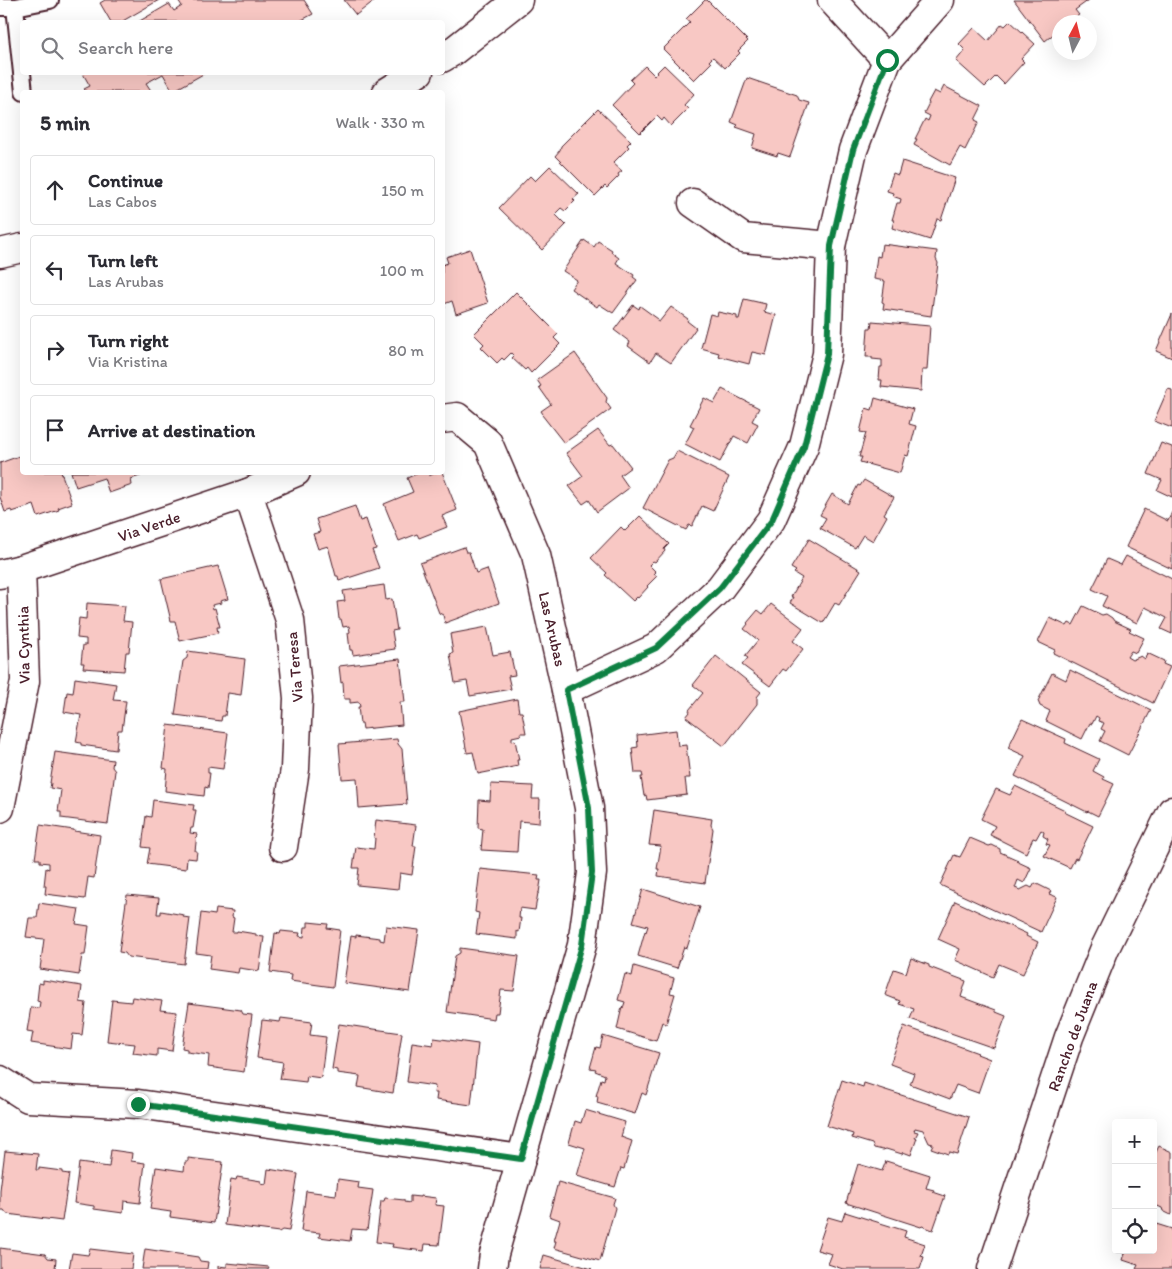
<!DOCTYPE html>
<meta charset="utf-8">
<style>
:root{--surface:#fff;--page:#f2f2f3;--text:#2b2b33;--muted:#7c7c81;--line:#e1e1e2}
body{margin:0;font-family:Itim,sans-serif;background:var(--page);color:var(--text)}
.controls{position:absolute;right:15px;bottom:15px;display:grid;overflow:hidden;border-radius:5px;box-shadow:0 5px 20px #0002}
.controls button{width:45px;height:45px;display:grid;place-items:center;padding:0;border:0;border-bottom:1px solid var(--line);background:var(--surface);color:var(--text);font:25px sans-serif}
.compass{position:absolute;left:1052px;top:15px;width:45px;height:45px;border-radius:50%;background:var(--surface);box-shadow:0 5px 20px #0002;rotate:7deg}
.stop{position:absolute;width:15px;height:15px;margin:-11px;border:4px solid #0b8043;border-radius:50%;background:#fff}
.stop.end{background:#0b8043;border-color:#fff;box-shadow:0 1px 5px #0008}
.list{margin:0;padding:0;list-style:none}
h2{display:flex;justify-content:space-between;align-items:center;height:65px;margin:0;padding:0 20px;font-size:21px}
h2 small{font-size:16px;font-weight:400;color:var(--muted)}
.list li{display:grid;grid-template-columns:32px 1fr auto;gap:15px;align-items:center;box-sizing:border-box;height:70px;margin:0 10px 10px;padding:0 10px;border:1px solid var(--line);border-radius:5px}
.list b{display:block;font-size:19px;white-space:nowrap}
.list p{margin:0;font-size:16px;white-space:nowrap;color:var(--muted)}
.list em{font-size:16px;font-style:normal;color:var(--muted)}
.icon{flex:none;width:28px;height:28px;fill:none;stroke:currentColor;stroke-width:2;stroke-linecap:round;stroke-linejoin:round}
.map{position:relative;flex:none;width:1172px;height:1269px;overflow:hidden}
.search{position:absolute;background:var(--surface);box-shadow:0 5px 20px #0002;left:20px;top:20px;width:425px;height:55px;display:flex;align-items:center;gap:12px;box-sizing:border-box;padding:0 18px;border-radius:5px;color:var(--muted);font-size:19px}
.panel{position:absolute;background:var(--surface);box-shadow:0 5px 20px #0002;left:20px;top:90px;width:425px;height:385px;border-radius:5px}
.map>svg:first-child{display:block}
.building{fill:#f8c8c4;stroke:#4a1f2b}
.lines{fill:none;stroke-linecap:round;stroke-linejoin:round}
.lane-casing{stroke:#4a1f2b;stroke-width:20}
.street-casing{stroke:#4a1f2b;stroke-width:31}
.secondary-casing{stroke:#4a1f2b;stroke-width:31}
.lane{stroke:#fff;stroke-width:16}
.street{stroke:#fff;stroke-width:28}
.secondary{stroke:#fff;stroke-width:28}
.route{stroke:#0b8043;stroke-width:6}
.labels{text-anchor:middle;stroke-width:4;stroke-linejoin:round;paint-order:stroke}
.street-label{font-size:16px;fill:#4a1f2b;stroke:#fff}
</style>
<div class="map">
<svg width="1172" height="1269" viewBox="0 0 1172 1269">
<rect width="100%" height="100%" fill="#fff"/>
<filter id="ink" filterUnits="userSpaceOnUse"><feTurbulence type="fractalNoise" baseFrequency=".02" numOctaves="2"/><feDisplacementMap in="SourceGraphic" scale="10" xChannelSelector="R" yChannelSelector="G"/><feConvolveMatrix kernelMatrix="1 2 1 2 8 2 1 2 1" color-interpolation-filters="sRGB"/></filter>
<g filter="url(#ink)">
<g class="building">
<path d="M105 0H159L121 22H111L100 3Z"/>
<path d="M178 0H304L313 14 298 22H261L260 20 256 22H138L169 4 174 11 182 6Z"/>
<path d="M344 0H375L356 15Z"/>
<path d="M705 0H707L748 41 738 51 740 53 725 68 713 57 709 61 711 63 694 80 663 49 690 22 686 19Z"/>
<path d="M1014 0H1089L1075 10 1079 15 1068 22H1060V29L1045 41Z"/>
<path d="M1010 21 1035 44 1021 59 1024 62 1004 84 996 76 985 87 956 61 965 50 959 44 974 28 988 41 1002 24 1005 26Z"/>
<path d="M664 65 694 94 684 105 688 109 671 126 664 118 662 121 657 116 640 133 612 105 633 83 630 80 645 66 654 75Z"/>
<path d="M82 72H205V73L173 91 163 74 146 83 152 92H87L84 89 90 86Z"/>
<path d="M747 78 797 95 799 100 809 103 790 157 778 153 777 156 752 148 756 134 736 127 738 125 731 122Z"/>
<path d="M944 86 982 106 975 120 979 122 965 150 960 147 950 165 914 145 917 139H915L925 119 928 121 930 116 924 113 929 103 928 102 934 91 940 94Z"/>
<path d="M598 109 631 141 627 145 629 147 613 163 622 171 618 174 619 176 607 188 605 186 595 196 555 156 560 150 561 146Z"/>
<path d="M902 161 955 178 941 220 937 219 930 240 892 228 894 220H892L897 203H900L901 199 892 196 893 193 887 191 893 173 898 175Z"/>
<path d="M550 166 579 194 573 199 575 201 565 211 561 208 555 214 566 225 542 250 499 208 530 176 535 181Z"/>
<path d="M584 240 594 247 598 241 612 250 611 252 619 258 616 263 634 275 633 277 637 280 613 313 599 304 597 307 571 289 577 280 563 271Z"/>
<path d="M882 244 937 251 936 259 938 263 931 316 883 309 884 303 882 302 885 281 874 279 877 256 880 257Z"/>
<path d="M470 249 488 303 456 314 452 301 444 304 445 308 442 309V265L448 263 446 257Z"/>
<path d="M516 292 558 334 554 338 560 344 531 373 527 368 525 370 512 358 514 356 511 353 504 360 502 358 497 363 481 347 484 344 474 334Z"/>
<path d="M744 299 766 304 764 312 776 315 766 355 752 352 749 364 718 356 719 353 701 348 710 314 717 316 718 312 737 316V319H739Z"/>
<path d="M633 305 639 309 640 306 658 319 657 321 659 322 671 307 688 319 687 321 696 328 671 363 656 353 650 362 628 346 630 342 614 330Z"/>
<path d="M1172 314V358L1156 351Z"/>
<path d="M872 321 930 326 927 370H922L921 391 881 387 882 380H879L880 367H882V360L872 359V357H866L868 328H871Z"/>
<path d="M575 353 607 398 606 402 611 409 564 443 542 415 543 414 541 411 551 404 539 387 541 386 537 380Z"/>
<path d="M722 389 759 408 752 421 758 424 748 443 734 436 720 462 685 444 694 427 690 425 704 398 714 403Z"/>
<path d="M1168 389 1172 390V428L1154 421Z"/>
<path d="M875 398 913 409 909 424 916 426 908 456 905 455 900 473 860 462 862 457H859L866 433 860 432 866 408 872 410Z"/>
<path d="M598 430 610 445 613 444 631 467 620 475 629 488 597 512 589 500 583 504 569 486 583 476 566 453Z"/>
<path d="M1161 443 1172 447V497L1157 490 1162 480 1148 474Z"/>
<path d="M677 451 729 477 713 511 702 506 692 526 689 525 686 530 643 508 668 460 673 458Z"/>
<path d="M22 455V472H61L72 503 58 508 59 510 38 517 34 505 12 512 11 510 5 512 0 497V463Z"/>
<path d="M71 472H142L143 475 131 479 132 485 109 493 104 478 76 487Z"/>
<path d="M421 472H428L429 476 437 472H442L457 510 442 516 447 527 419 538 417 534 399 541 384 504 413 492 407 478Z"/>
<path d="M864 480 894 497 884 514 887 516 873 541 863 535 855 548 820 528 826 518 820 515 832 494 848 504 858 485 860 486Z"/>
<path d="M355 506 360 521 366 519 376 549 372 550 379 568 339 581 338 576H336L328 546 318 549 313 534 320 532 316 519Z"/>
<path d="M1144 509 1168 521 1172 512V569L1126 547Z"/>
<path d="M640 516 669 544 664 549 665 551 655 562 653 561 649 565 656 572 654 574 657 576 647 586 648 587 638 598 637 597 633 601 605 575 607 573 591 558 621 527 625 531Z"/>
<path d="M809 539 861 570 839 605 835 603 823 623 790 603 793 597H791L802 578 794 573 796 571 791 568Z"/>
<path d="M464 547 466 552H469L476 573 487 569 499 603 445 623 443 615 439 613 420 563Z"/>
<path d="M1126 556 1172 579V634L1161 629 1167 618 1145 607 1137 623 1102 606 1107 596 1092 589 1107 559 1121 565Z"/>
<path d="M218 566 228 599 220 601 221 603 212 605 213 609 215 608 220 627H217L218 633 180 641 175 621H171L161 579Z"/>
<path d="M384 585 386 600 392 599 397 630 392 631 395 649 353 655 352 650H350L348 633 350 632 349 626 343 627 341 619H339L337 602 345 601 343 591Z"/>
<path d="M87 603 125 606 123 621 132 622 129 652H126L124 671 83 668 84 663H81L83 645H86V639L77 638 79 618 86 619Z"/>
<path d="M771 604 803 628 793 641 803 649 786 671 783 669 770 686 742 665 748 658 745 656 758 640 744 629 748 624 747 623 758 610 763 614Z"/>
<path d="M1083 606 1102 615 1106 614 1112 618 1114 621 1131 629 1129 631 1144 638 1136 653 1131 651 1127 657 1132 660 1141 656 1145 659 1147 653 1164 661 1163 664 1170 667 1153 703 1053 653 1055 650 1038 642 1050 618 1067 626 1069 623 1073 625Z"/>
<path d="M487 627 493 655 510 652 515 675 508 676 511 689 470 696 467 681 455 683 450 654 453 653 450 634Z"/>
<path d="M188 651 245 659 241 695 228 693 225 716H222L221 721 175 715 183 661 187 658Z"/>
<path d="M716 656 761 692 757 697V704L724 746 686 717 690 712 689 710 703 693 693 685Z"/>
<path d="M400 659 405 702H400L402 725 363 729 362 723H360L358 707H360L359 702 350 703V699H344L343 682 341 683 339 666Z"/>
<path d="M1070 670 1151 710 1128 755 1100 741 1105 731 1101 729 1104 723 1098 721 1099 718 1096 716 1092 724 1090 723 1082 739 1046 721 1050 711 1040 706 1038 701 1052 673 1066 680Z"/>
<path d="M75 678 116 684 113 700 126 701 122 730H118L116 750 81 745V743L76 742 81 715 64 712 67 692 73 693Z"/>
<path d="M517 699 519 712H522L526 733H520L521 735 512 737V741L515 740 519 760H517L518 766 478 774 473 752 467 753 459 711Z"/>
<path d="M1022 719 1066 739 1065 743 1099 759 1093 771 1104 777 1103 779 1114 784 1098 816 1088 811 1087 812 1015 776 1025 756 1008 748Z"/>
<path d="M168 725 228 733 223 769 208 767V773H210L208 788 205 787 204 796 165 791 167 769 163 768Z"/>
<path d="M676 730 678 746 686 745 690 778H685L687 795 647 800 646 795 644 796 641 777H643L642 773H635L632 748 638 747 637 735Z"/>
<path d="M397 739 398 744 402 749 407 804 359 808 357 778 342 779 339 744Z"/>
<path d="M55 752 113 760 112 767 115 771 108 824 61 818V812H58L61 790 50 788 51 783H50Z"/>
<path d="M491 784 533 786 532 799H540L539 823 519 821 517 852 481 850 483 829 478 828 479 800 490 801Z"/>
<path d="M1015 786 1065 810 1064 812 1093 826 1077 859 1075 858 1070 868 1044 856 1050 845 1046 844 1048 839 1043 836 1044 832 1041 830 1036 839 1033 838 1026 853 990 835 995 826 981 819 996 789 1010 795Z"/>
<path d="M153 800 194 805 193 810H196L193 828H191L190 833 197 834 195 851H197L196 859 187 858 186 869 147 864 150 848 142 847 146 816 151 817Z"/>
<path d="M654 810 712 819 711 825 713 829 705 883 658 876 659 869H657L661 846 649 845Z"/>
<path d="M376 820 416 825 413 846H416L412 875 400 873 398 889 357 885 359 868H353L356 847 374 849 375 838H374Z"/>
<path d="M40 825 74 830V831L100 835 94 878 88 877 85 899 45 894 46 886H44L46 868 49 869V863L40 862V859H35Z"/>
<path d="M970 838 989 846 992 845 1000 849V852L1018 860 1016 861 1031 868 1024 883 1018 880 1015 888 1020 890 1028 886 1032 888 1035 883 1051 891 1049 894 1057 897 1041 932 940 885 954 855 960 857Z"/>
<path d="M480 869 539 875 538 880H541L539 893H538L535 910 520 908 519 918H521L519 932 517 931V939L476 934 479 913 475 912Z"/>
<path d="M643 889 700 907 687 948 684 947 677 968 638 956 645 931 646 932 648 926 633 922Z"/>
<path d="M127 895 159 898 157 914H161V911L184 915 183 917 190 918 184 964 128 957 125 953 119 952Z"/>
<path d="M955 901 1027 934 1026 936 1038 942 1023 974 999 964 993 977 955 960 960 949 938 939Z"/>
<path d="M39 903 79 909 76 924 89 926 85 955H82L79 975 40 969 44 939 26 937 29 918H37Z"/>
<path d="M216 909 233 911 232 917 234 918 232 932H237V931L256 934V936L264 937 259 971 239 968 238 973 209 969 211 955 196 953 201 913 215 915Z"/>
<path d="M308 922 328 924 327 928 340 930 333 987 290 981 291 975 270 972 275 933 280 934 281 931 300 933 299 936 304 937 305 927H308Z"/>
<path d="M386 926 419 930 410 992 344 983 351 936 356 937V935L380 938V940L384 941Z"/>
<path d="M460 948 519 956 514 991 501 990 498 1013H495L494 1019 447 1012 455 956 460 953Z"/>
<path d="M911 958 929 965V967L966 981 961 997 996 1010V1012L1006 1016 994 1048 910 1019 914 1009 899 1004 900 1001 885 995 894 969 906 973Z"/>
<path d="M634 966 674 978 670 993 675 994 666 1024 662 1022 656 1041 617 1029 622 1007 623 1008 625 1002 618 1000 625 974 632 976Z"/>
<path d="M43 980 82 986 80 1002 86 1003 82 1035 73 1034 71 1049 31 1043 33 1032 27 1031 31 1007 39 1008 40 1002 37 1001 39 983 43 984Z"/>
<path d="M132 997 162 1001 160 1010 177 1012 172 1051 157 1049V1056L133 1053 135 1044 107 1041 112 1000 131 1002Z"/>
<path d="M189 1003 241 1010 243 1014 252 1015 244 1072 208 1067 209 1055 187 1052V1049L182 1048Z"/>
<path d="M281 1018 312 1022 310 1035 326 1037 321 1078 307 1076 306 1082 280 1079 283 1062 257 1058 262 1020 280 1022Z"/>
<path d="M339 1024 402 1033 393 1093 358 1087 360 1076 337 1073V1070L332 1069Z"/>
<path d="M904 1026 978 1053 977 1054 990 1059 978 1093 956 1085 950 1099 910 1084 914 1073 890 1064Z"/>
<path d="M603 1036 659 1053 646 1095 642 1093 635 1114 597 1103 598 1096H596L601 1079 604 1080 605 1075 595 1071 596 1069 590 1068 596 1047 600 1048Z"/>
<path d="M434 1038 478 1044 471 1105 436 1100 437 1093H434L435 1086 407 1082 412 1042 433 1045Z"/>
<path d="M842 1080 863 1087 864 1083 969 1117 957 1154 949 1152 948 1154 931 1148 933 1144 929 1143 923 1130 915 1128 914 1131 918 1132 915 1138H917L911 1155 903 1152 902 1154 886 1149 883 1150 874 1148 872 1144 852 1138 853 1134 827 1126Z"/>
<path d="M585 1110 625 1122 621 1137 632 1141 624 1169 621 1168 615 1187 577 1176 585 1148 569 1143 575 1121 581 1123Z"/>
<path d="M1159 1146 1172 1152V1214L1171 1215 1163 1211 1162 1208 1153 1204V1158Z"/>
<path d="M111 1150 132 1153 131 1161 145 1163 140 1203 124 1201 123 1213 94 1209V1206L74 1203 79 1163 109 1167Z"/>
<path d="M5 1151 38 1154 36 1170H39V1168L62 1171V1173L69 1174 62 1221 7 1214 4 1210H0V1190Z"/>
<path d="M188 1158 223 1162 214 1223 170 1217 171 1212 150 1209 156 1167 184 1171 185 1162H188Z"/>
<path d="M886 1161 930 1175 926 1188 934 1190 933 1192 945 1196 933 1230 922 1226 921 1227 846 1203 858 1164 882 1171Z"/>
<path d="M268 1169 298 1174 289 1231 282 1230 279 1232 225 1225 231 1179 236 1180 237 1177 261 1181V1183L266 1184Z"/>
<path d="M338 1179 359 1182 358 1188 373 1190 367 1230 352 1229 350 1241 319 1237 320 1233 301 1231 306 1191 336 1195Z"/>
<path d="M558 1182 615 1198 613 1204 615 1208 600 1261 554 1248 556 1241H554L560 1220 549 1216Z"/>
<path d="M410 1196 420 1197V1196L436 1198 435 1205 444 1206 439 1245 425 1244 424 1251 392 1247 393 1244 376 1242 381 1201H384L385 1198 404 1200V1202L410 1203Z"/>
<path d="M845 1212 906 1231 904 1237 925 1244 921 1256 924 1257 920 1269H843L828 1264 832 1254 817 1250 828 1217 842 1221Z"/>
<path d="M1153 1223 1172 1229V1269H1136L1138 1265 1123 1260 1126 1250H1153Z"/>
<path d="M0 1248 45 1254 48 1258 56 1259 55 1269H0Z"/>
<path d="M90 1249 133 1254 131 1269H69L72 1253 88 1255Z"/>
<path d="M145 1249 198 1257 200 1261 208 1262 207 1269H142Z"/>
<path d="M544 1255 592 1269H540Z"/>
<path d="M227 1263 269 1267 268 1269H218V1266L227 1267Z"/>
</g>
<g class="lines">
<g class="lane-casing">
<g id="lane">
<path d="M0 7H15L50 0"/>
<path d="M15 7 24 92"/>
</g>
</g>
<g class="street-casing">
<g id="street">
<path d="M832 0 887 60"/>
<path d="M693 203 743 238 831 246"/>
<path d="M442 419 457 417 488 443 536 555 566 690 589 808 592 873 582 945 494 1254 492 1269"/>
<path d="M248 493 290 620 298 698 295 769 283 847"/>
<path d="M0 574 21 569 248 493 296 472"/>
<path d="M566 690 656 648 720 588 771 520 804 446 827 354 831 246 853 150 887 60 940 0"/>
<path d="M0 808 25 681 21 569"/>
<path d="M0 1080 28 1098 138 1104 521 1159"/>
<path d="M992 1269 1069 1037 1105 948 1172 811"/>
</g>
</g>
<g class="secondary-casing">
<g id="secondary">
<path d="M442 58 452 52 518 0"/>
<path d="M387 92 419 72"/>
<path d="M0 253 22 248"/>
</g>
</g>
<use href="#lane" class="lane"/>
<use href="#street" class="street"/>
<use href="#secondary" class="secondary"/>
</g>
</g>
<g class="lines" filter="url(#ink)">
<path class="route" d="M138 1104 521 1159 582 945 592 873 589 808 566 690 656 648 720 588 772 520 804 446 827 354 831 246 853 150 887 60"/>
</g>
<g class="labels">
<g class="street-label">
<text transform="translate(149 526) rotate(-19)" y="6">Via Verde</text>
<text transform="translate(553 629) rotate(77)" y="6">Las Arubas</text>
<text transform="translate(23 645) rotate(-91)" y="6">Via Cynthia</text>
<text transform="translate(294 667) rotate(-95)" y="6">Via Teresa</text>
<text transform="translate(1072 1036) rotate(-70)" y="6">Rancho de Juana</text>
</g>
</g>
</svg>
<div class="controls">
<button>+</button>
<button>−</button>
<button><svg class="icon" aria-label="locate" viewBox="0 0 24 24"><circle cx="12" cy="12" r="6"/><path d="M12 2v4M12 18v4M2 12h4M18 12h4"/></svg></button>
</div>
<svg class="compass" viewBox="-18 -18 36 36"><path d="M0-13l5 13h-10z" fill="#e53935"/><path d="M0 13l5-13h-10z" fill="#7c7c81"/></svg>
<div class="stop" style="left:887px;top:60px"></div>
<div class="stop end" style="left:138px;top:1104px"></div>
<div class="search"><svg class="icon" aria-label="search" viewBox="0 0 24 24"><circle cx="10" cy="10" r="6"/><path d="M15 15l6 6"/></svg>Search here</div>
<section class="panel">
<h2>5 min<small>Walk · 330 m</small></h2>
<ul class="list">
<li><svg class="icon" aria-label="ahead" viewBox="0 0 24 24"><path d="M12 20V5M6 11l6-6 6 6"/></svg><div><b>Continue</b><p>Las Cabos</p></div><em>150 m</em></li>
<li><svg class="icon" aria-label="left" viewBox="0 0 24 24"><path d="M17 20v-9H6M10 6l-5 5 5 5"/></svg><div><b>Turn left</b><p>Las Arubas</p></div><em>100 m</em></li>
<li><svg class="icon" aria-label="right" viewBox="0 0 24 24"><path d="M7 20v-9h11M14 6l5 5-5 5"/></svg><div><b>Turn right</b><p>Via Kristina</p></div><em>80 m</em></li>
<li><svg class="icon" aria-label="arrive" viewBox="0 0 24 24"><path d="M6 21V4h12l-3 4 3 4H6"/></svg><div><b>Arrive at destination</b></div></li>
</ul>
</section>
</div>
